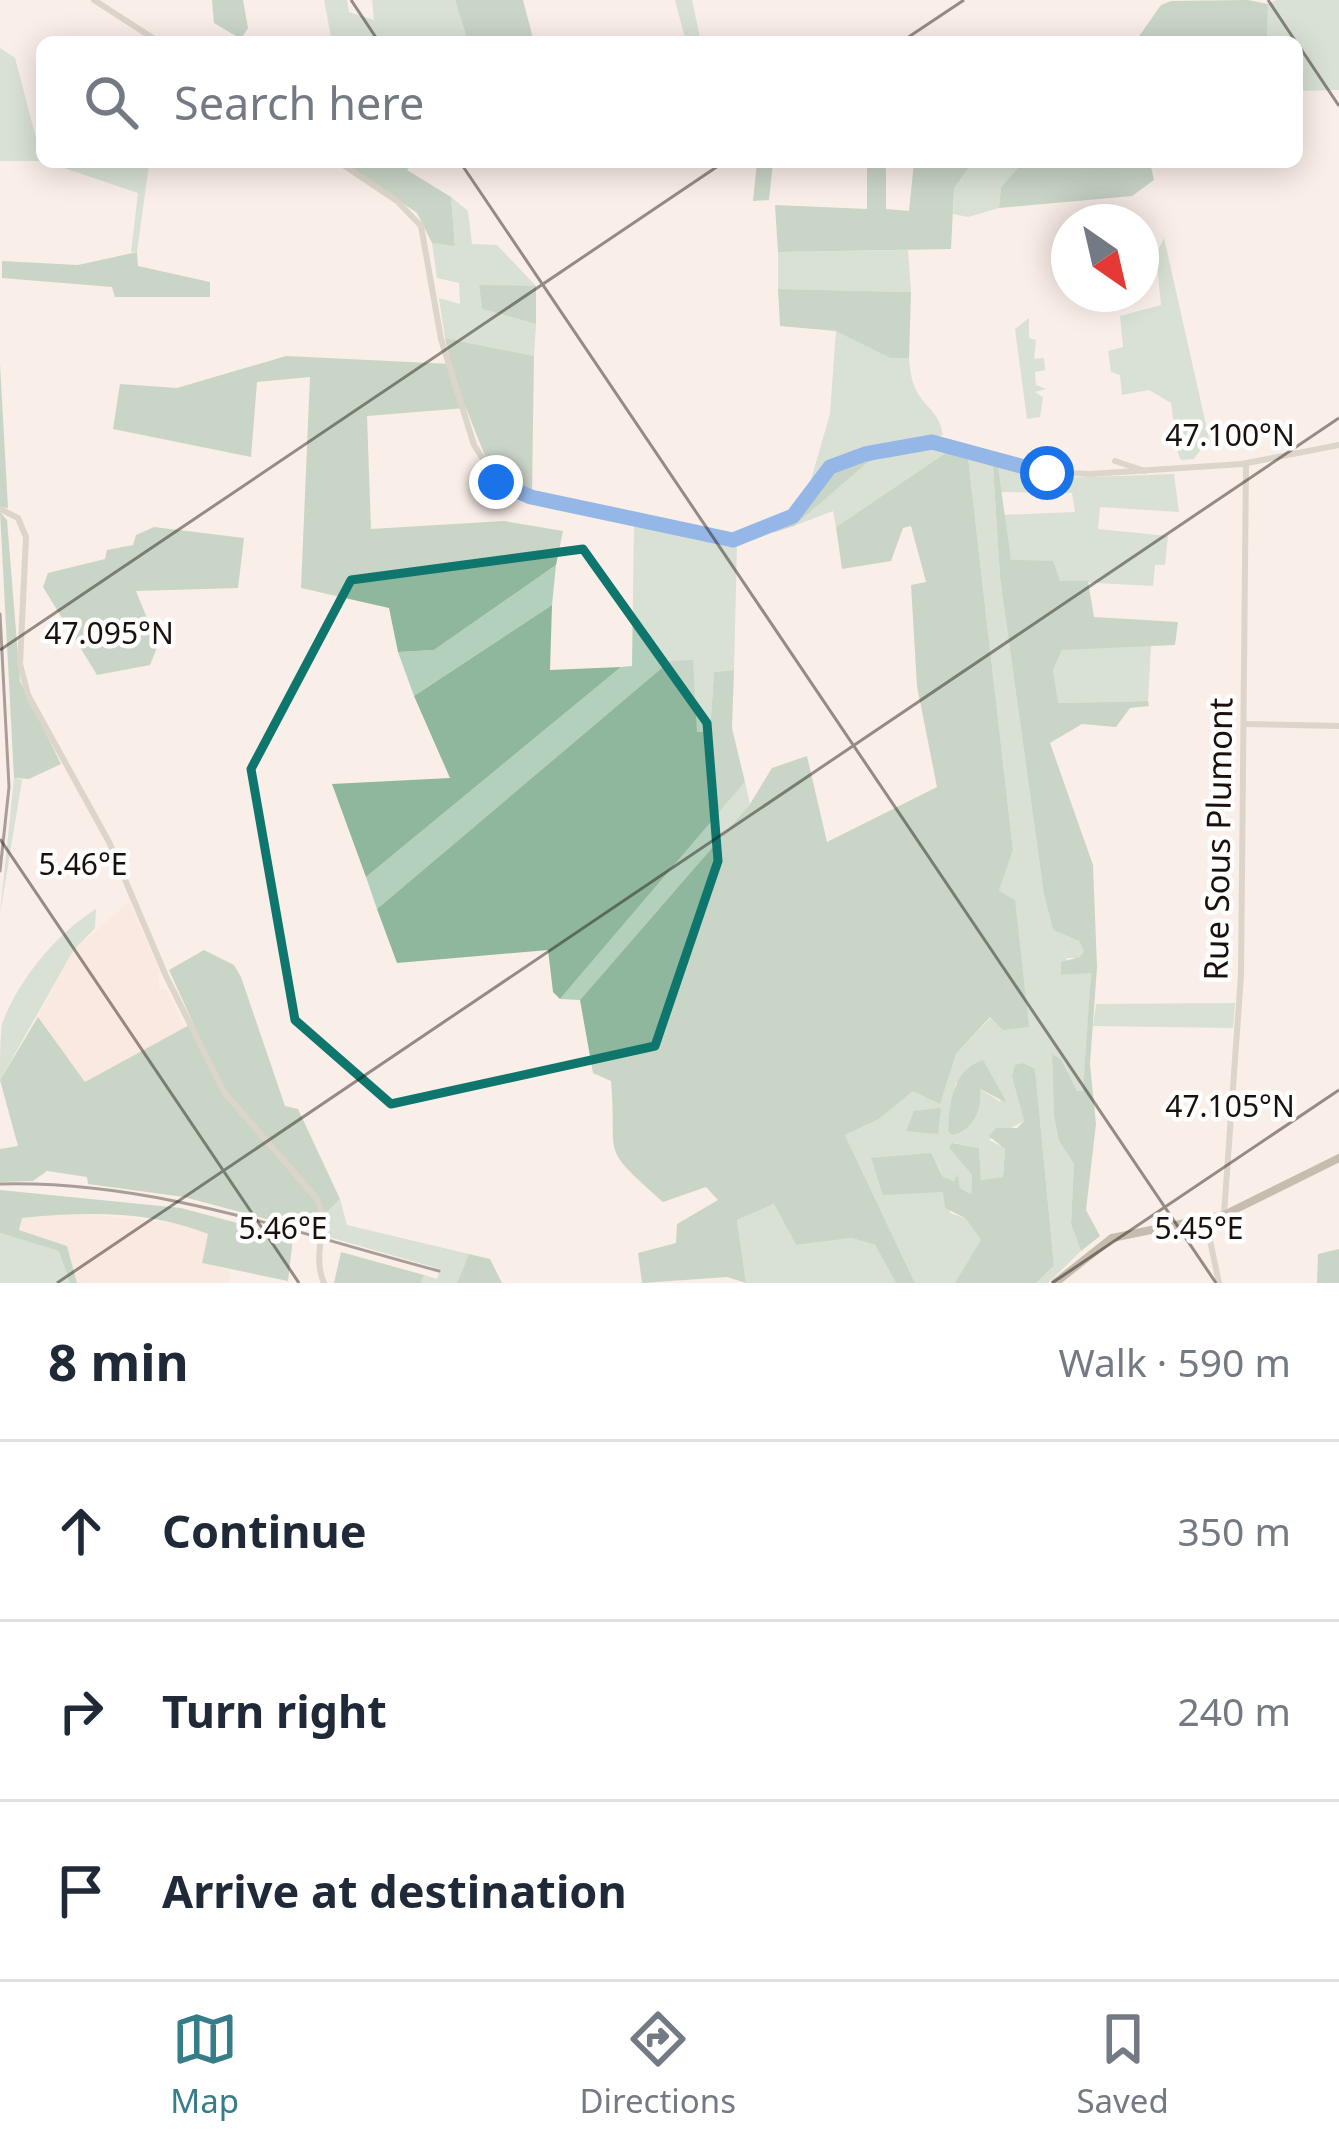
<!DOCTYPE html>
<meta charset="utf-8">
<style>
:root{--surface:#fff;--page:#f2f2f3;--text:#1f2937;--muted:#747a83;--line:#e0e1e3;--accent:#377d89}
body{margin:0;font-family:"Noto Sans",sans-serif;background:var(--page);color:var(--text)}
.compass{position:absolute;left:1051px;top:204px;width:108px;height:108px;border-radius:50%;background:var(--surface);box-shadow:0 6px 30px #0003;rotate:146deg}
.stop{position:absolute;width:36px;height:36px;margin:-27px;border:9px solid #1a73e8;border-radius:50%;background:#fff}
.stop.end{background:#1a73e8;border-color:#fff;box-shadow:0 3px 12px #0008}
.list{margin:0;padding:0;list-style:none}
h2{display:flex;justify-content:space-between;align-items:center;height:156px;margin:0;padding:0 48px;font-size:51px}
h2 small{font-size:39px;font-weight:400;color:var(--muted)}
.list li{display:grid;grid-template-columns:78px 1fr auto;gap:36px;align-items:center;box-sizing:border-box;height:180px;padding:0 48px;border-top:3px solid var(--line)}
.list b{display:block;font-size:45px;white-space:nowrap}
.list em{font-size:39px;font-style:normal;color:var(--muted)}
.icon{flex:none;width:66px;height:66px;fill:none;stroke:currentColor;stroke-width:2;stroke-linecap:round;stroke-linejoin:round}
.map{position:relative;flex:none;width:1339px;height:1283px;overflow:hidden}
.search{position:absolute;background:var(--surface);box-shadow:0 6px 30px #0003;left:36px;right:36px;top:36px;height:132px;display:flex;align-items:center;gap:30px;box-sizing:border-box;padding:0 42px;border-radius:18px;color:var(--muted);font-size:45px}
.sheet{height:696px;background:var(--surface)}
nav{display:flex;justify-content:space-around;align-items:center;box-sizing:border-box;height:168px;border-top:3px solid var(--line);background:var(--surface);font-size:33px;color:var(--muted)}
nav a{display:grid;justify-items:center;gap:6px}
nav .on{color:var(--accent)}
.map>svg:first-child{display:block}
.built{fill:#fae3d7}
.green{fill:#b2d0bc;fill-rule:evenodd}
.forest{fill:#8fb79d}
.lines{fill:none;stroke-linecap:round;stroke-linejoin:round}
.minor{stroke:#b9b5a8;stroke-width:6}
.major{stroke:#8b826c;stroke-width:8}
.rail{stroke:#463b36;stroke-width:3}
.route{stroke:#1a73e8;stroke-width:15}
.marked{fill:none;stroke:#0f766e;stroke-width:9;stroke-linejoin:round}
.ticks{fill:none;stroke:#1b110c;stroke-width:3;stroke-opacity:0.45}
.labels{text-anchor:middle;stroke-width:9;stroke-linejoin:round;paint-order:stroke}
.street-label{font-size:33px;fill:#1b110c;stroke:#fefefe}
.ticks-label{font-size:30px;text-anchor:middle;fill:#1b110c;stroke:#fefefe;stroke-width:9;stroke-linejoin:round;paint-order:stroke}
</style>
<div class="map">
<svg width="1339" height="1283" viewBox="0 0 1339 1283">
<rect width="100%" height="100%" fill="#faeee8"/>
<g class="built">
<path d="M129 902 159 969V988L167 990 185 1028 84 1083 38 1017 73 951Z"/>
<path d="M58 1211 182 1224 209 1233 202 1263 230 1270V1283H77L67 1246 19 1230 22 1218Z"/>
</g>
<g class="green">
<path d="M324 0H347L349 12 374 20 372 0H455L468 42H332Z"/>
<path d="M675 0H692L700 38 686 42Z"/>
<path d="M1276 0H1339V90L1297 91V42H1267L1268 4Z"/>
<path d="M0 48 15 58 42 161H0Z"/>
<path d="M46 162 149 164 137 252H131L138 193Z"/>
<path d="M973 162H1023L1001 187 999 208 968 217 953 214 954 188Z"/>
<path d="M451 197 468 211 472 244 497 245 536 286H479L482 309 536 324 534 356 445 338 439 298 460 304 459 283 437 278 432 243 455 245Z"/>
<path d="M1164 238 1209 438 1194 459 1181 460 1178 454 1171 403 1149 390 1122 395 1120 375 1111 372 1108 351 1123 347 1120 316 1161 305 1156 254Z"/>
<path d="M908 250 911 292 778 289V252Z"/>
<path d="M1029 318V338L1036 340 1034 359 1044 358 1045 370 1035 372 1036 385 1046 389 1035 392 1043 397 1040 417 1027 419 1015 329Z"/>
<path d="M836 330 890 358H909C912 410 937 400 943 435L833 459 810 483 830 414Z"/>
<path d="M926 446 950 450 836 527 833 511 794 526 867 463Z"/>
<path d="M968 457 993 465 1000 578 1044 895 1053 930 1079 941 1084 951 1081 958H1067L1062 975 1091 972 1084 1091H1077L1061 1059 1052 1054 1054 1117 1059 1141 1074 1164 1071 1224 1081 1251 1048 1283H1036L1054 1266 1035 1070 1023 1063 1012 1077 1024 1121 989 1140 1005 1148 1003 1177 981 1181 979 1148 953 1143 949 1148 972 1175 971 1194 960 1188 958 1175 955 1181 942 1176 937 1157 950 1213 965 1218 982 1241 955 1283H915L845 1135 879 1119 913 1090 940 1103 956 1054 991 1017 999 891 1013 850ZM983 1061 1001 1102 979 1089 975 1118 948 1131 955 1084Z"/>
<path d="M998 467 1060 478 1174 474 1179 512 1100 507 1098 529 1168 536 1165 565H1155L1153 586 1059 581 1011 561 1001 515 1075 512 1072 493 998 492Z"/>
<path d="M634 524 737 543 734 670 714 672 710 732H697L670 661 377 909 366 877 621 667 632 666Z"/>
<path d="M556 565 552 605 414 696 398 652 434 650Z"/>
<path d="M1096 644 1151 645 1148 701 1057 703 1053 670 1062 650Z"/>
<path d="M14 778 22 780 0 914Z"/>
<path d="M745 782 750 804 580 1000 560 999Z"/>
<path d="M96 909 95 928 73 951 0 1080C0 1063 0 1040 2 1024 18 980 57 933 96 909Z"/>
<path d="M1235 1003 1233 1028 1093 1026 1096 1004Z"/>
<path d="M340 1199 347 1225 469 1254 457 1283H421L424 1275 437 1279 440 1269 325 1236 326 1210Z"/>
<path d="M774 1204 796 1245 852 1238 875 1245 896 1283H746L737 1220Z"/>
<path d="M0 1233 60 1251 70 1283H0Z"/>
</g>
<g class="forest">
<path d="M212 0H243L248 28 241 39 214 23Z"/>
<path d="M455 0H523L534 42H468Z"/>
<path d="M1248 0 1268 4 1267 42H1135L1161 5 1171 1Z"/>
<path d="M343 162H415L407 170 451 197 455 246 432 243 417 213Z"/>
<path d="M757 162H773L769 200 753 201Z"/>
<path d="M867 162H886V209L909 211 914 162H973L954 188 951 249 778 252 775 205 867 209Z"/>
<path d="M1023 162H1150L1154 180 1132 196 999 208 1001 187Z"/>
<path d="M137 252 138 266 210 282V297H115L112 287 2 278V261L78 265Z"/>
<path d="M479 285 536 286V324L482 309Z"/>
<path d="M778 289 911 292 909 358H890L836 331 780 326Z"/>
<path d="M445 338 534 356 532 493 491 471 466 408 367 416 371 529 504 521 563 531 556 565 434 650 398 652 389 608 301 588 310 377 257 382 251 457 113 429 120 384 177 388 286 356 451 364Z"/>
<path d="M0 364 8 508 0 507Z"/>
<path d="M902 449 867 463 794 526 772 533 803 512 833 468Z"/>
<path d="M950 450 968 457 1013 850 999 891 1015 900 1029 1027 1003 1030 990 1017 956 1054 940 1104 913 1091 879 1119 845 1135 915 1283H896L875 1245 852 1238 796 1245 774 1204 737 1220 746 1283 727 1277 642 1283 638 1253 676 1243 677 1224 718 1200 706 1187 663 1202C597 1143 618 1161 611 1081L593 1073 580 1000 750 804 772 768 807 756 827 842 937 787 917 686 911 585 926 582 911 526 903 528 891 561 842 569 836 527Z"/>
<path d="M993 465 998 467 1011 560 1053 561 1060 581H1088L1094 617 1178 622 1175 645 1062 650 1053 670 1058 703 1148 701 1149 706 1130 708 1116 727 1082 724 1050 743 1093 865 1097 967 1090 1064 1096 1124 1086 1210 1100 1236 1081 1251 1071 1224 1074 1164 1059 1141 1054 1117 1052 1054 1061 1059 1077 1091H1083L1091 973 1061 975V962L1080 957 1084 951 1079 941 1053 930 1044 895 1000 578Z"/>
<path d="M0 512 7 520 20 681 61 764 29 779 14 778Z"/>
<path d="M154 527 244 538 238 588 136 591 158 645 150 665 97 675 43 587 48 573 105 559 107 550 133 545 136 535Z"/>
<path d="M552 605 550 670 621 667 366 877 332 784 450 778 414 696Z"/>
<path d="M693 660 697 732H710L714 672 734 670 732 728 745 782 560 999 553 992 548 950 397 963 377 909 670 661Z"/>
<path d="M204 950 234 965 241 977 285 1106 298 1109 340 1199 308 1230 184 1197 88 1184 87 1177 47 1171 33 1181 0 1182V1149L18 1146 0 1080 38 1017 85 1082 193 1023 169 970Z"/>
<path d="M983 1060 1007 1103 980 1089C982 1110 974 1130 952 1135L948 1131C950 1102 952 1070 983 1060Z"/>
<path d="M1023 1063 1035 1069 1054 1266 1036 1283H955L981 1240 965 1218 945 1208 943 1192 883 1195 871 1158 931 1153 942 1176 954 1181 958 1174 960 1188 971 1194 972 1175 949 1148 952 1143 979 1148 981 1180 1003 1177 1005 1149 989 1136 996 1128H1017L1024 1121 1012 1077 1015 1065Z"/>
<path d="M941 1108 938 1134 906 1131 914 1111Z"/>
<path d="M0 1190 181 1208 293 1238 288 1281 202 1263 208 1234C148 1210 84 1212 22 1218L19 1230 67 1246 77 1283H70L59 1251 0 1233Z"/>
<path d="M1339 1249V1283H1317L1318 1254Z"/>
<path d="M341 1252 424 1275 421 1283H334Z"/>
<path d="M469 1254 490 1259 502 1283H457Z"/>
</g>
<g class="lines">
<g class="minor">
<path d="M94 0 159 42"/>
<path d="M339 162 397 201 421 226 441 339 474 445 497 481 531 497 733 540 793 516 835 464 919 442 944 443 1030 471 1090 474 1242 464 1339 445"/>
<path d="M1115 461 1145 471"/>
<path d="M0 509 18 518 26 537 20 664 28 695 109 842 166 976 224 1092 317 1199C330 1228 311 1254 324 1283"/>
<path d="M1244 724 1339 726"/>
<path d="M1224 1214 1241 975 1246 463"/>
<path d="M1206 1221 1219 1283"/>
</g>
<path class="major" d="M1055 1283 1112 1238 1224 1215 1339 1158"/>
<g class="rail">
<path d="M0 614 9 787 0 871"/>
<path d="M0 1184C153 1180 294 1233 439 1271"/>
</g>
</g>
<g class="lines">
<path class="route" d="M496 482 531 497 733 540 793 516 830 467 865 454 932 442 1047 473"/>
</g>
<path d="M0 0H1339V1283H0ZM583 549 707 723 718 861 655 1046 391 1104 295 1020 251 769 351 580Z" fill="#faeee8" fill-opacity=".55" fill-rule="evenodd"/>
<path class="marked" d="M583 549 707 723 718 861 655 1046 391 1104 295 1020 251 769 351 580Z"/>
<path class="ticks" d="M351 0 379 42M1268 0 1296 42M901 42 964 0M1297 43 1339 106M460 162 1216 1283M0 650 724 162M0 839 299 1283M57 1283 1339 418M1052 1283 1339 1090"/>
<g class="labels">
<g class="street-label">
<text transform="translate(1218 839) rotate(-89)" y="12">Rue Sous Plumont</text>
</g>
</g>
<g class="ticks-label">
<text x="1230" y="446">47.100°N</text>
<text x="109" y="644">47.095°N</text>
<text x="83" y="875">5.46°E</text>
<text x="1230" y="1117">47.105°N</text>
<text x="283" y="1239">5.46°E</text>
<text x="1199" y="1239">5.45°E</text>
</g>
</svg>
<svg class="compass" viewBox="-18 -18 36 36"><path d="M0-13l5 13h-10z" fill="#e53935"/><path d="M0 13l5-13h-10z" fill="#747a83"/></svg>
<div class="stop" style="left:1047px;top:473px"></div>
<div class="stop end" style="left:496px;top:482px"></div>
<div class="search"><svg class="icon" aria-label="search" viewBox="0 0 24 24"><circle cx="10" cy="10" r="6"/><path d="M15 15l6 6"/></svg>Search here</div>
</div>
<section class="sheet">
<h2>8 min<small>Walk · 590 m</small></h2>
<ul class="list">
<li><svg class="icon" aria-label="ahead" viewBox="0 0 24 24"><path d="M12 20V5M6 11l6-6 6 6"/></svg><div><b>Continue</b></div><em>350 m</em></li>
<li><svg class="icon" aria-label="right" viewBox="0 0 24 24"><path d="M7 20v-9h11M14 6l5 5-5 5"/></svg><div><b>Turn right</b></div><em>240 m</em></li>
<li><svg class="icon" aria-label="arrive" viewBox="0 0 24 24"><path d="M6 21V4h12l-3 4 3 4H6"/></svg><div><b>Arrive at destination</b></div></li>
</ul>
</section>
<nav>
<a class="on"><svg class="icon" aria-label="map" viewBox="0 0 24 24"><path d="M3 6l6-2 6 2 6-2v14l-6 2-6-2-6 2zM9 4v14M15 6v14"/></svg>Map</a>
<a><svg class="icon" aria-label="directions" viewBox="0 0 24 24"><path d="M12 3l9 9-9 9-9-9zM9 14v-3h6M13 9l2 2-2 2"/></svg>Directions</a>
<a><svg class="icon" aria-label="saved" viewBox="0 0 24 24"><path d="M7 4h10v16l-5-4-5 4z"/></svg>Saved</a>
</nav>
